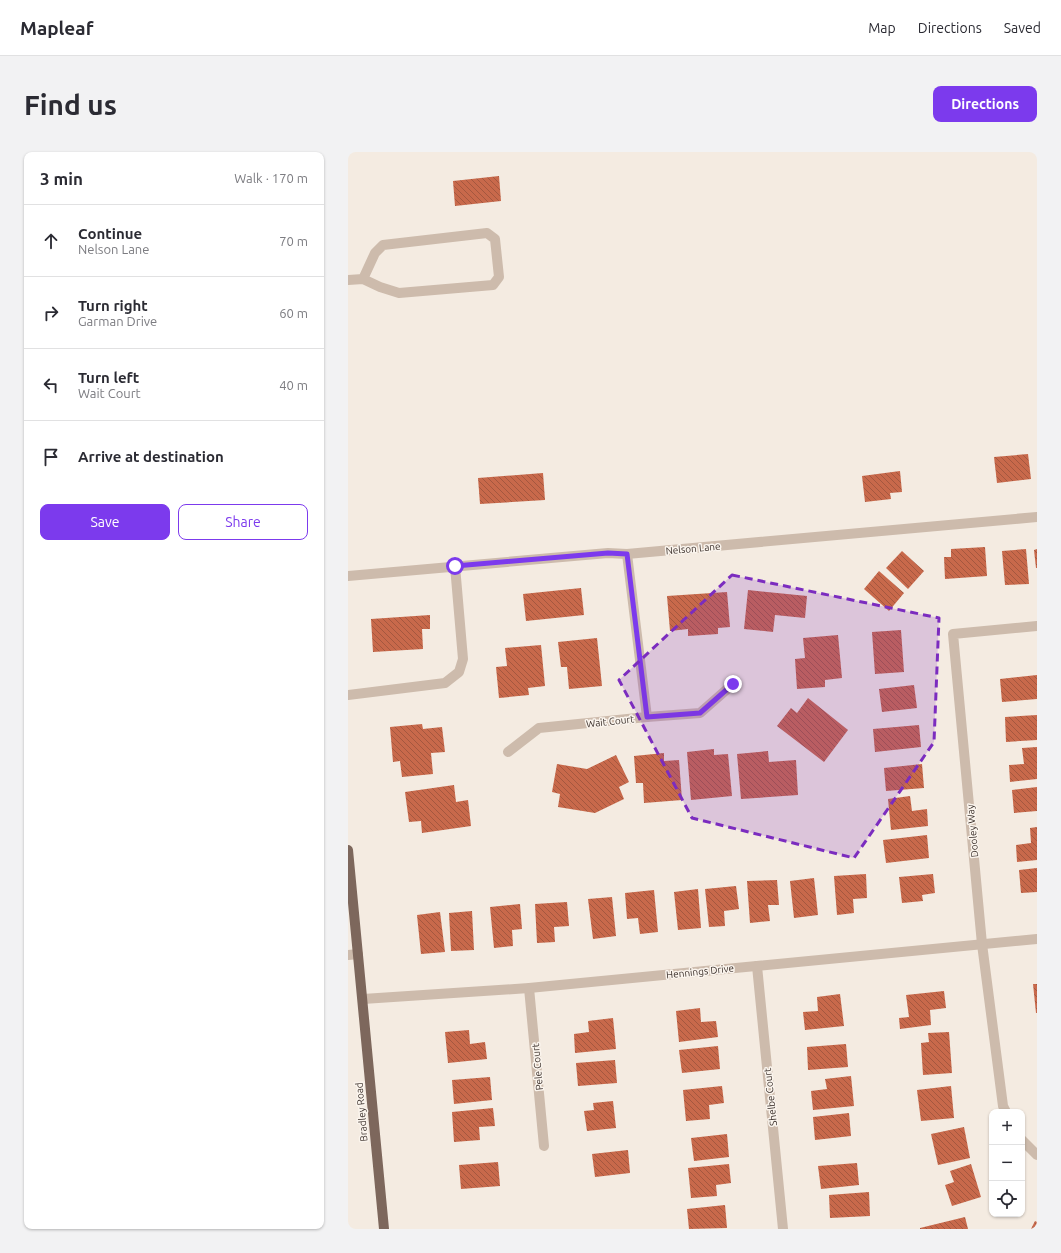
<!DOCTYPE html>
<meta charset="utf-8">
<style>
:root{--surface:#fff;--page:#f2f2f3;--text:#2b2b33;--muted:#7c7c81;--line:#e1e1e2;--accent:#7c3aed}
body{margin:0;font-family:Ubuntu,sans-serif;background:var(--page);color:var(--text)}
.controls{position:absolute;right:12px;bottom:12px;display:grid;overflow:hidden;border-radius:8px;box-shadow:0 1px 3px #0004}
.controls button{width:36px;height:36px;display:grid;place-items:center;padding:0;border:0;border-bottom:1px solid var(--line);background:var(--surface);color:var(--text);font:20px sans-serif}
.stop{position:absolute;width:12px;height:12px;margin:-9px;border:3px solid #7c3aed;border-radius:50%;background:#fff}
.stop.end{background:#7c3aed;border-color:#fff;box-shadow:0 1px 4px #0008}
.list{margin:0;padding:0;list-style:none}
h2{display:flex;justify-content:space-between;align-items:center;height:52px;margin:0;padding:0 16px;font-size:17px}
h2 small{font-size:13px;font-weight:400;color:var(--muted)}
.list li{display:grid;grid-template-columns:26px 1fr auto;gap:12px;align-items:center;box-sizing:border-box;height:72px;padding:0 16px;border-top:1px solid var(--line)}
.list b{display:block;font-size:15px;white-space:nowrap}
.list p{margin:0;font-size:13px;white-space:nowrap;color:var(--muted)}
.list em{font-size:13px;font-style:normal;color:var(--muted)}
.actions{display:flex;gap:8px;padding:12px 16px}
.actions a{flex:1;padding:9px 0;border:1px solid var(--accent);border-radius:8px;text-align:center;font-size:14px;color:var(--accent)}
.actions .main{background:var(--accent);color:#fff}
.icon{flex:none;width:22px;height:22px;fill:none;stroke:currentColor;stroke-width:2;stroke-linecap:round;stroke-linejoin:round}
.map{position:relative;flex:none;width:689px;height:1077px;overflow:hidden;border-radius:8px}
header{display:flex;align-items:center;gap:24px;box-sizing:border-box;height:56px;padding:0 20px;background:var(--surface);border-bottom:1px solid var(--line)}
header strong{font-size:19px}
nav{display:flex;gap:22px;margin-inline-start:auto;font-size:14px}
.intro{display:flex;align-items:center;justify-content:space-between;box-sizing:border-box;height:96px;padding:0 24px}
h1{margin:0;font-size:28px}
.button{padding:10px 18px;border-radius:8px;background:var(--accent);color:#fff;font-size:14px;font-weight:700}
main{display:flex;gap:24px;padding:0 24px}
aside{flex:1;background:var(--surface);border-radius:8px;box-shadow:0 1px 3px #0004}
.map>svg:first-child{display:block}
.building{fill:url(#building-back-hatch)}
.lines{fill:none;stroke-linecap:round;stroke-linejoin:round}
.service{stroke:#cdbbac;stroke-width:10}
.minor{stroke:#cdbbac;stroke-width:10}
.primary{stroke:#7d675c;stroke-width:10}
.route{stroke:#7c3aed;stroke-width:5}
.marked{fill:#7b2cbf;fill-opacity:0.2;stroke:#7b2cbf;stroke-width:3;stroke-dasharray:8 5;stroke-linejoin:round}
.labels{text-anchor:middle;stroke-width:3;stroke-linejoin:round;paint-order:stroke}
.street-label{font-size:10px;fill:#3b302b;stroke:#fbf5ee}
</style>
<header>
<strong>Mapleaf</strong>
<nav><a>Map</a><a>Directions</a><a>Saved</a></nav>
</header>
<div class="intro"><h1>Find us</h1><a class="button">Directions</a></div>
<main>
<aside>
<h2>3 min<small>Walk · 170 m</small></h2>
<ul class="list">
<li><svg class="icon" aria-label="ahead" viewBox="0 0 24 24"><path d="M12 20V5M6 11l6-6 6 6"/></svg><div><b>Continue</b><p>Nelson Lane</p></div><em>70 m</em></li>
<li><svg class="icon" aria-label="right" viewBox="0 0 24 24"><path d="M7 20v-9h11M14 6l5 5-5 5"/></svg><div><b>Turn right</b><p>Garman Drive</p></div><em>60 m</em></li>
<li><svg class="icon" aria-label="left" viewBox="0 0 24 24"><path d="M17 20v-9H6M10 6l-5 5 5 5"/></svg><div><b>Turn left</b><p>Wait Court</p></div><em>40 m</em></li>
<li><svg class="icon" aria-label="arrive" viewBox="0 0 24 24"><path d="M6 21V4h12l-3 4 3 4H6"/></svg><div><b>Arrive at destination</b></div></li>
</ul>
<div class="actions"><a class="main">Save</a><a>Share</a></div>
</aside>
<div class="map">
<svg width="689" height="1077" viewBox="0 0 689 1077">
<defs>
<pattern id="building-back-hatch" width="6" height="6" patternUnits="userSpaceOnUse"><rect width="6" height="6" fill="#c8694b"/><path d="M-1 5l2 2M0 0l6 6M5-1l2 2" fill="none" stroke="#a4573f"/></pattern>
</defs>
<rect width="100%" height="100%" fill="#f4ebe1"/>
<g class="building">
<path d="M151 24 153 49 107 54 105 29Z"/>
<path d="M680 302 683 327 649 331 646 305Z"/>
<path d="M552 319 554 340 542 341 543 347 517 350 514 324Z"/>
<path d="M195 321 197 348 132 352 130 326Z"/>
<path d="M637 395 639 424 597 427 596 405H603V397Z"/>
<path d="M678 397 681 432 657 433 654 399Z"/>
<path d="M689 397V416H688L686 398Z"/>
<path d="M554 399 576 419 560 437 538 416Z"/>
<path d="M531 419 556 441 541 459 516 437Z"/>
<path d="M233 436 236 463 178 469 175 442Z"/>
<path d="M400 438 459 444 457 466 427 463 425 480 396 477Z"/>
<path d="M379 440 382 475 370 476V482L340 484V477L322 479 319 444Z"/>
<path d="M82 463V477H74L75 497 25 500 23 467Z"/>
<path d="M553 478 556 520 527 522 524 480Z"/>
<path d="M490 483 494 526 477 528V535L449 537 447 507 457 506 455 486Z"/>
<path d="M249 486 254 534 221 537 219 515H213L210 490Z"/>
<path d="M193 493 197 534 180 536 181 543 151 546 148 515 159 514 157 496Z"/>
<path d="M689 523V547L654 550 652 527Z"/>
<path d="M566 533 569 556 534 560 531 537Z"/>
<path d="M460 546 500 578 476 610 429 574 443 556 449 561Z"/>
<path d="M689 563V588L658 590 657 565Z"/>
<path d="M74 572 75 577 94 575 97 600 83 601 85 622 54 625 52 609 45 610 42 575Z"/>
<path d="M571 573 573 595 527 600 525 577Z"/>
<path d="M689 595V627L662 630 661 613 676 612 674 596Z"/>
<path d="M366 597V603L380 602 384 644 343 648 339 600Z"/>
<path d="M420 599 421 610 448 608 450 643 393 647 389 602Z"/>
<path d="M316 601V609L331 608 334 648 296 651 295 631H288L286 604Z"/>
<path d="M268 603 281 630 271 635 276 647 247 661 210 655 212 642 204 640 209 612 239 617Z"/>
<path d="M574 612 576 636 538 639 536 616Z"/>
<path d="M106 633 108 650 120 648 123 674 74 681 73 669 61 670 57 640Z"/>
<path d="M689 635V659L666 661 664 638Z"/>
<path d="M562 644 564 659 579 657 580 674 543 678 540 647Z"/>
<path d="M689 675V708L669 710 668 693 683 691 682 676Z"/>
<path d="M579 683 581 706 538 711 535 688Z"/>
<path d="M689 716V740L673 741 671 718Z"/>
<path d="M518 722 519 746 505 747 506 761 489 763 486 724Z"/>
<path d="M585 722 587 741 574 743 575 749 554 751 551 725Z"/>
<path d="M466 726 470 763 446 766 442 729Z"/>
<path d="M429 728 431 753H420L422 769 402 771 399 729Z"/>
<path d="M388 734 391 757 376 759 377 774 361 775 357 737Z"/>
<path d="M350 737 353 776 330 778 326 740Z"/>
<path d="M306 738 310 780 292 782 290 766 279 767 277 741Z"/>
<path d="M264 745 268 784 245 787 240 747Z"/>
<path d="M219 750 221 774 206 775 207 790 189 791 187 752Z"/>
<path d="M172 752 174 777 164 778 165 794 146 796 142 755Z"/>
<path d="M124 759 126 798 103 799 101 761Z"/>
<path d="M92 760 97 800 73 802 69 763Z"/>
<path d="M685 832H689V861H688Z"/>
<path d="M596 839 598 856 582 858 583 873 552 877 551 866 561 865 558 843Z"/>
<path d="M492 842 496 874 457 878 455 860 470 859 469 845Z"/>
<path d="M352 856 353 870 368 869 370 885 331 890 328 859Z"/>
<path d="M265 866 268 897 227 901 226 882 241 880 240 869Z"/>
<path d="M121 878 122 892 137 890 139 907 100 911 97 880Z"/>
<path d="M601 880 604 921 575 923 573 891 581 890 580 881Z"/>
<path d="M498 892 500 915 460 918 459 895Z"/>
<path d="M370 894 372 917 334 921 331 898Z"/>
<path d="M267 908 269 931 230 934 228 911Z"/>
<path d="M503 924 506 954 465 958 463 939 479 937 477 927Z"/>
<path d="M142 925 144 948 106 952 104 928Z"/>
<path d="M374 934 376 951 361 953 362 967 338 969 335 938Z"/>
<path d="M603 934 606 966 573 969 569 938Z"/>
<path d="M265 949 268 976 239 979 236 959 246 958 245 951Z"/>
<path d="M145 956 147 974 131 975 132 988 106 990 104 960Z"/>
<path d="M501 961 503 984 467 988 465 965Z"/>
<path d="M616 975 622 1006 590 1013 583 982Z"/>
<path d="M379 982 381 1005 346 1009 343 986Z"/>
<path d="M280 998 282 1021 247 1025 244 1002Z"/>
<path d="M150 1010 152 1034 113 1037 111 1013Z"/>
<path d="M509 1011 511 1033 473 1037 470 1014Z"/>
<path d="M381 1012 383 1031 368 1033 369 1044 343 1046 340 1016Z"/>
<path d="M623 1012 633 1045 604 1054 597 1033 606 1030 602 1019Z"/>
<path d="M521 1040 522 1064 482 1066 481 1043Z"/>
<path d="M377 1053 379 1076 341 1077 339 1057Z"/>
<path d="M617 1065 620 1077H572V1076Z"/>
<path d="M687 1069 689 1070V1077H683Z"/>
</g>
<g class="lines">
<g class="service">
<path d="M0 128 15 127 32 135 51 141 145 133 151 125 147 87 139 81 35 93 27 101 15 127"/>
<path d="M0 543 97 531 111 520 115 507 107 414"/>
<path d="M0 803 10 802"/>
</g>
<g class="minor">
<path d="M279 402 299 565"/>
<path d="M0 424 260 401 279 402 689 365"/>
<path d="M160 600 191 576 299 565 352 561 385 532"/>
<path d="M409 814 435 1077"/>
<path d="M181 836 196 994"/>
<path d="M15 847 181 836 689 787"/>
<path d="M658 960 655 954 634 792 605 482 689 474"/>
<path d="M674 988 689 1003"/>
</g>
<path class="primary" d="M0 698 36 1077"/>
</g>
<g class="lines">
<path class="route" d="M107 414 260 401 279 402 299 565 352 561 385 532"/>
</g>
<path class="marked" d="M384 423 591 466 586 590 506 706 344 666 271 528Z"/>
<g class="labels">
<g class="street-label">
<text transform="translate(345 396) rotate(-5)" y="4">Nelson Lane</text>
<text transform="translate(262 569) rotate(-6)" y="4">Wait Court</text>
<text transform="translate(624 679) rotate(-95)" y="4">Dooley Way</text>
<text transform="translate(352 819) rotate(-6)" y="4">Hennings Drive</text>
<text transform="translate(189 915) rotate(-95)" y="4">Pele Court</text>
<text transform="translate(422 945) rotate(-96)" y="4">Shelbe Court</text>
<text transform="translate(13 960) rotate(-95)" y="4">Bradley Road</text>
</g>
</g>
</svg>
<div class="controls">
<button>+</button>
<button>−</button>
<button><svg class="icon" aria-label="locate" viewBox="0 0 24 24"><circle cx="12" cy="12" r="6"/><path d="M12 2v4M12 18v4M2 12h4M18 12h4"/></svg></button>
</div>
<div class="stop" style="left:107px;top:414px"></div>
<div class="stop end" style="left:385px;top:532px"></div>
</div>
</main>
